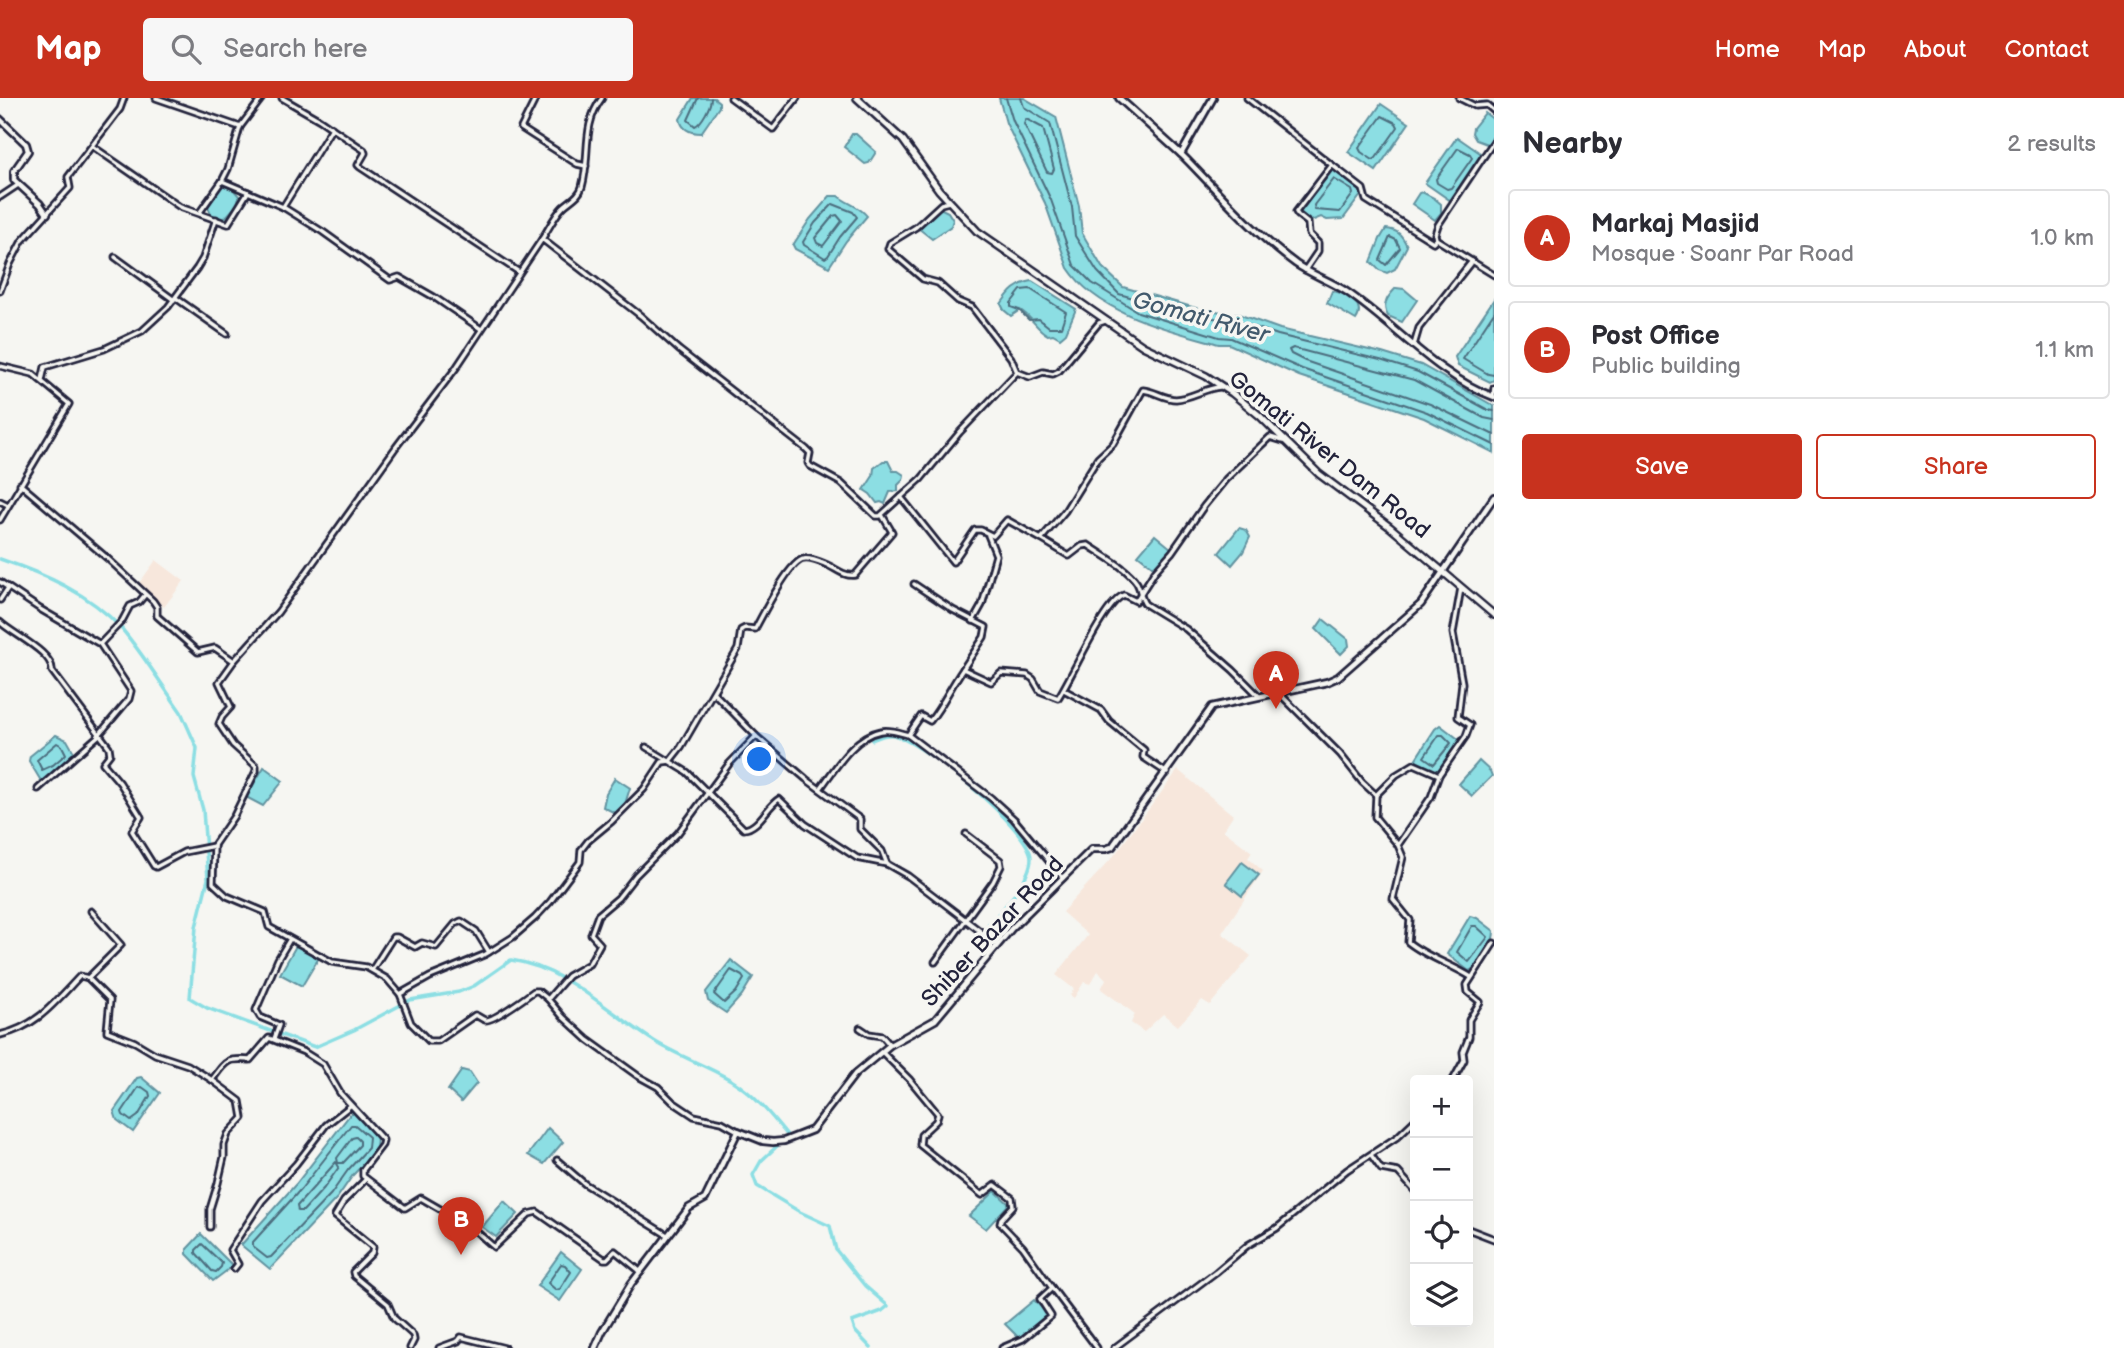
<!DOCTYPE html>
<meta charset="utf-8">
<style>
:root{--surface:#fff;--page:#f7f7f7;--text:#2b2b33;--muted:#7c7c81;--line:#e1e1e2;--accent:#c8321e}
body{margin:0;font-family:"Balsamiq Sans",sans-serif;background:var(--page);color:var(--text)}
.controls{position:absolute;right:21px;bottom:21px;display:grid;overflow:hidden;border-radius:7px;box-shadow:0 7px 28px #0002}
.controls button{width:63px;height:63px;display:grid;place-items:center;padding:0;border:0;border-bottom:2px solid var(--line);background:var(--surface);color:var(--text);font:35px sans-serif}
.you{position:absolute;left:760px;top:662px;width:24px;height:24px;margin:-18px;border:5px solid #fff;border-radius:50%;background:#1a73e8;box-shadow:0 0 0 10px #1a73e833}
.badge{display:grid;place-items:center;width:46px;height:46px;border-radius:50%;background:var(--accent);color:#fff;font-size:23px;font-weight:700}
.pin{position:absolute;translate:-50% -58px;filter:drop-shadow(0 2px 4px #0008)}
.pin::after{content:'';position:absolute;top:37px;width:24px;height:21px;background:inherit;clip-path:polygon(0 0,100% 0,50% 100%)}
.list{margin:0;padding:0;list-style:none}
h2{display:flex;justify-content:space-between;align-items:center;height:91px;margin:0;padding:0 28px;font-size:30px}
h2 small{font-size:23px;font-weight:400;color:var(--muted)}
.list li{display:grid;grid-template-columns:46px 1fr auto;gap:21px;align-items:center;box-sizing:border-box;height:98px;margin:0 14px 14px;padding:0 14px;border:2px solid var(--line);border-radius:7px}
.list b{display:block;font-size:26px;white-space:nowrap}
.list p{margin:0;font-size:23px;white-space:nowrap;color:var(--muted)}
.list em{font-size:23px;font-style:normal;color:var(--muted)}
.actions{display:flex;gap:14px;padding:21px 28px}
.actions a{flex:1;padding:16px 0;border:2px solid var(--accent);border-radius:7px;text-align:center;font-size:24px;color:var(--accent)}
.actions .main{background:var(--accent);color:#fff}
.icon{flex:none;width:38px;height:38px;fill:none;stroke:currentColor;stroke-width:2;stroke-linecap:round;stroke-linejoin:round}
.map{position:relative;flex:none;width:1494px;height:1250px;overflow:hidden}
header{display:flex;align-items:center;gap:42px;box-sizing:border-box;height:98px;padding:0 35px;background:var(--accent);color:#fff}
header strong{font-size:33px}
nav{display:flex;gap:38px;margin-inline-start:auto;font-size:24px}
.search{width:490px;height:63px;background:var(--page);display:flex;align-items:center;gap:18px;box-sizing:border-box;padding:0 24px;border-radius:7px;color:var(--muted);font-size:26px}
main{display:flex}
aside{flex:1;background:var(--surface)}
.map>svg:first-child{display:block}
.built{fill:#f7e7dc}
.water{fill:#8cdee3;stroke:#6293a0;stroke-width:2}
.lines{fill:none;stroke-linecap:round;stroke-linejoin:round}
.shore{stroke:#4c6d7e;stroke-width:2}
.canal{stroke:#8cdee3;stroke-width:3.5}
.minor-casing{stroke:#22223b;stroke-width:9}
.tertiary-casing{stroke:#22223b;stroke-width:10}
.secondary-casing{stroke:#22223b;stroke-width:10}
.minor{stroke:#f6f6f2;stroke-width:3.5}
.tertiary{stroke:#f6f6f2;stroke-width:4.5}
.secondary{stroke:#f6f6f2;stroke-width:5}
.labels{text-anchor:middle;stroke-width:7;stroke-linejoin:round;paint-order:stroke}
.street-label{font-size:23px;fill:#22223b;stroke:#f6f6f2}
.water-label{font-size:24px;font-style:italic;fill:#425a6d;stroke:#f6f6f2}
</style>
<header>
<strong>Map</strong>
<div class="search"><svg class="icon" aria-label="search" viewBox="0 0 24 24"><circle cx="10" cy="10" r="6"/><path d="M15 15l6 6"/></svg>Search here</div>
<nav><a>Home</a><a>Map</a><a>About</a><a>Contact</a></nav>
</header>
<main>
<div class="map">
<svg width="1494" height="1250" viewBox="0 0 1494 1250">
<rect width="100%" height="100%" fill="#f6f6f2"/>
<filter id="ink" filterUnits="userSpaceOnUse"><feTurbulence type="fractalNoise" baseFrequency=".0143" numOctaves="2"/><feDisplacementMap in="SourceGraphic" scale="14" xChannelSelector="R" yChannelSelector="G"/><feConvolveMatrix kernelMatrix="1 2 1 2 8 2 1 2 1" color-interpolation-filters="sRGB"/></filter>
<g filter="url(#ink)">
<g class="built">
<path d="M156 462 184 483 164 509 137 488Z"/>
<path d="M1178 672 1233 717 1223 732 1252 754 1248 760 1263 773 1222 835 1251 858 1210 907 1202 902 1178 928 1163 916 1144 934 1131 925 1135 916 1101 891 1106 881 1098 873 1090 886 1084 884 1074 900 1070 897 1074 891 1056 877 1088 837 1062 814 1113 759Z"/>
</g>
<g class="water">
<path d="M693 0H714L719 4V9L701 35C690 35 682 32 680 21Z"/>
<path d="M999 0H1024L1056 19 1079 108 1082 135 1102 169 1123 189 1199 211 1238 216 1280 231 1382 255 1421 267 1494 308V355L1424 320 1299 278 1229 246H1219C1169 232 1098 216 1068 170L1045 105 1006 25Z"/>
<path d="M1381 6 1409 25 1376 73 1348 54Z"/>
<path d="M1485 15 1494 22V40L1487 46 1476 42 1472 35 1473 30Z"/>
<path d="M852 36H856L876 54 869 65 865 66 844 49Z"/>
<path d="M1457 39 1483 57 1451 103 1425 85Z"/>
<path d="M1333 70 1364 93 1343 121 1327 122 1321 119 1311 123 1300 114Z"/>
<path d="M223 86 233 91 239 98 237 107 223 122 212 118 208 109Z"/>
<path d="M1422 94 1434 100 1441 106V115L1435 122 1412 106 1419 95Z"/>
<path d="M830 98H838C848 106 859 108 867 118L846 143 829 169 795 151 793 147 810 121Z"/>
<path d="M938 109 948 114 953 122 951 128 932 141 918 130Z"/>
<path d="M1386 131C1398 132 1402 137 1407 148L1395 171 1387 175 1379 172 1371 164 1380 141Z"/>
<path d="M1032 183 1076 211 1066 235 1060 240 1053 236 1048 237C1037 232 1031 218 1020 212L1011 218 1004 212 1001 206C1010 193 1016 186 1032 183Z"/>
<path d="M1396 190 1404 191 1417 202 1402 224 1388 218C1381 207 1388 198 1396 190Z"/>
<path d="M1332 193C1348 195 1366 207 1356 222L1327 205Z"/>
<path d="M1494 201V282L1490 284 1458 268 1455 259Z"/>
<path d="M883 363H888L893 373H898L904 377 903 382 898 387V393L890 394 885 406 881 404 877 405 870 396 864 392 873 378 874 370Z"/>
<path d="M1239 430 1246 432 1250 439 1243 454 1232 467 1219 455Z"/>
<path d="M1155 437 1172 451 1156 468H1152L1138 457Z"/>
<path d="M1323 521 1348 541 1349 548 1341 556 1316 531Z"/>
<path d="M1440 627 1461 643 1437 675 1415 662 1435 631Z"/>
<path d="M56 637 67 642 75 656 58 673 41 683 29 663 30 658Z"/>
<path d="M1479 663 1490 673 1492 678 1472 698 1459 686Z"/>
<path d="M264 669 283 683 263 708 246 699Z"/>
<path d="M615 680 630 690 625 706 617 716 603 709 606 695Z"/>
<path d="M1242 764 1259 777 1242 798 1226 785Z"/>
<path d="M1470 818 1477 820 1494 833C1494 846 1481 868 1469 873L1447 856Z"/>
<path d="M297 846 320 858 302 888 280 876Z"/>
<path d="M731 862 753 879 742 897 726 915 708 903 706 894Z"/>
<path d="M462 972 470 974 477 985 461 1004 448 992Z"/>
<path d="M141 979 160 995 133 1034 117 1022 114 1013 137 980Z"/>
<path d="M352 1014 377 1037 376 1053 353 1077 337 1100 270 1171 241 1147 296 1086Z"/>
<path d="M548 1030 563 1044 544 1066 528 1057Z"/>
<path d="M995 1093 1009 1106 986 1131 969 1118Z"/>
<path d="M504 1103 518 1116 496 1139 482 1129Z"/>
<path d="M201 1136 233 1168 213 1183 187 1156V1151Z"/>
<path d="M561 1154 582 1171 560 1203 537 1188Z"/>
<path d="M1034 1202 1048 1216 1020 1241 1005 1226Z"/>
</g>
<g class="lines">
<g class="shore">
<path d="M698 0 688 22 695 28C702 25 711 8 711 0"/>
<path d="M1006 0 1013 23 1051 102 1074 167 1092 185 1138 214 1219 239 1231 240 1302 271 1427 314 1494 347"/>
<path d="M1021 0 1024 9 1050 25 1072 109 1075 138 1097 173 1119 196 1198 218 1236 223 1278 237 1380 262 1418 274 1488 312 1494 313"/>
<path d="M1382 18 1396 25 1398 29 1376 60 1373 62 1361 54 1359 50Z"/>
<path d="M1026 21 1043 30 1054 71 1052 75 1047 74 1024 26Z"/>
<path d="M1458 50 1470 56 1472 60 1451 90 1447 91 1437 85 1436 81Z"/>
<path d="M1334 81 1352 92 1353 96 1340 114 1315 112 1314 107Z"/>
<path d="M833 106 853 114 857 119 840 139 828 158 825 160 804 147 803 144 815 125Z"/>
<path d="M837 117 842 123 823 148 817 145 815 140 833 118Z"/>
<path d="M1390 139 1396 142 1400 150 1386 167 1380 162Z"/>
<path d="M1030 191 1066 214 1061 229H1049L1039 221 1029 222 1019 212 1011 209V205L1021 192Z"/>
<path d="M1494 214 1463 261 1488 276 1494 277"/>
<path d="M1494 322 1484 320 1414 282 1293 250 1289 252 1291 256 1305 263 1430 306 1494 337"/>
<path d="M1439 637H1443L1451 645 1434 666 1424 659Z"/>
<path d="M57 645 62 648 66 656 53 667 42 672 37 662Z"/>
<path d="M1472 828H1476L1488 839 1469 864 1457 854Z"/>
<path d="M731 872 742 878 744 881 736 894 724 905 714 896Z"/>
<path d="M142 989 149 994 150 998 138 1018 131 1023 123 1017 122 1014 138 990Z"/>
<path d="M351 1027H355L369 1039 368 1050 348 1072 331 1096 271 1159 267 1160 253 1149V1144L301 1091Z"/>
<path d="M356 1039 360 1043V1047L343 1065H338L337 1060 352 1040Z"/>
<path d="M336 1064 339 1069 324 1090 303 1113H298L297 1108Z"/>
<path d="M202 1146 222 1165 221 1169 216 1174 212 1173 196 1155V1152Z"/>
<path d="M561 1166 565 1167 571 1174 560 1191 556 1192 548 1185Z"/>
</g>
<g class="canal">
<path d="M0 461C44 476 89 495 121 530 143 556 161 586 181 614L197 650 194 679 203 712 208 781 196 829 190 900 207 910 315 949 354 932 410 902 459 894 474 888 511 862C566 870 608 914 654 943 678 958 706 967 731 982 754 996 771 1017 788 1038L761 1063 753 1077 757 1088 800 1114 830 1128 836 1152 865 1188 888 1208 882 1213 852 1224 855 1233 871 1250"/>
<path d="M872 642C879 639 885 636 893 637 920 642 1031 731 1031 760 1031 781 1002 813 988 827"/>
</g>
<g class="minor-casing">
<g id="minor">
<path d="M156 0 240 29 228 71 222 83 200 114"/>
<path d="M282 0 320 22 364 52 365 55 358 67 360 69 519 174"/>
<path d="M536 0 521 30 577 66 586 68"/>
<path d="M731 0 773 31 797 0"/>
<path d="M1247 0 1332 67"/>
<path d="M1459 0 1475 8 1487 7 1494 13"/>
<path d="M240 29 262 0"/>
<path d="M332 30 283 109 323 134 390 182 399 179 434 199 481 231"/>
<path d="M92 48 180 109 228 126 248 94 283 109"/>
<path d="M222 83 248 94"/>
<path d="M0 99 18 87"/>
<path d="M949 104 941 106 916 129 890 145 888 151 923 181 938 185 958 203 972 209 1011 260 1017 274"/>
<path d="M542 141C549 130 555 117 563 109 570 102 579 99 582 89 591 57 581 28 602 0"/>
<path d="M1436 141 1494 177"/>
<path d="M115 159 174 202"/>
<path d="M1305 172 1318 153V145L1309 136 1308 125 1298 117 1296 114 1332 67 1363 91 1366 102 1433 144 1436 141 1435 136 1438 127 1494 43"/>
<path d="M0 193 10 166 22 143 70 90 68 79 120 11 124 0"/>
<path d="M176 200 227 236"/>
<path d="M1414 247 1419 230 1472 163"/>
<path d="M0 268 33 276 69 306 0 422"/>
<path d="M42 282 45 269 104 251 142 233 168 209 197 170 203 160 216 121"/>
<path d="M1493 298 1494 290"/>
<path d="M20 386 107 460 153 503 157 509V518L198 554 215 550 234 563 219 584 231 609 222 619 219 626 233 647 256 668V673L234 718 214 747 213 785 227 798 265 814 269 829 332 864 366 869 387 881 400 896 411 925 429 943H438L475 917C479 918 481 921 485 922 492 924 526 899 534 893H538L548 901 568 878 589 866 600 846 591 836 598 817 618 800 636 777 678 735 729 666 756 638"/>
<path d="M901 399 921 381 960 334 1017 274 1030 279 1043 274 1053 276 1059 273 1099 225 1105 223"/>
<path d="M0 403 8 407"/>
<path d="M1041 441 1069 458 1082 448 1088 447C1104 458 1126 469 1137 485 1141 492 1140 499 1145 506L1186 531 1233 572 1259 598"/>
<path d="M0 484 40 511 100 546"/>
<path d="M914 486 953 512 986 529 984 539 963 571"/>
<path d="M0 502 8 490"/>
<path d="M973 523 982 507 996 457 988 437"/>
<path d="M0 524C14 537 54 555 52 573L109 649 110 656 103 665 120 685 141 719 132 733 154 768 156 769 184 754 214 748"/>
<path d="M234 563 278 514 396 349 456 270 542 141 641 218 679 252 806 351 810 355 808 365 810 368 841 385 876 418H880L901 399 953 464 975 432H981L993 438 1007 422 1041 441 1065 413 1098 360 1113 346 1143 292C1155 293 1164 301 1176 301 1192 300 1205 290 1220 289"/>
<path d="M1064 592 1101 612 1109 623 1144 652 1143 659 1167 675"/>
<path d="M714 595 756 638 806 681 860 721V731L882 753 887 766 908 778 997 846"/>
<path d="M1279 595 1340 656 1362 684 1376 697"/>
<path d="M908 637 921 618 930 623C943 607 951 588 963 571L991 584 1001 575 1027 577 1033 581 1040 593 1058 600C1072 579 1105 503 1124 497L1136 503 1155 473 1172 454 1204 408 1226 381 1270 339 1283 343"/>
<path d="M646 649 687 674 744 731C759 730 767 708 779 701L805 726 857 760 887 766"/>
<path d="M38 691 97 639 129 601 131 593 100 546 122 523 130 508 139 504 145 497"/>
<path d="M820 691C835 671 854 638 881 633 890 631 900 635 908 637L991 700 1014 721 1063 780"/>
<path d="M1376 697 1375 719 1398 747 1403 759 1393 801 1410 822 1408 844C1426 859 1451 866 1471 879"/>
<path d="M1376 697 1396 677 1414 666 1439 677"/>
<path d="M1398 747 1431 699 1439 677 1466 638 1470 627 1458 619 1462 585 1453 535 1461 490"/>
<path d="M935 864 993 784 1001 768 1000 762 966 736"/>
<path d="M372 872 393 839H397L415 849 422 845 436 849 455 826 461 823 476 833 489 854"/>
<path d="M88 880 110 902 107 933 135 944 155 956 188 967 212 982C226 963 226 960 250 962L269 940 304 954 323 966 340 995 383 1042 382 1047 363 1072V1078L405 1110 421 1100 440 1111 456 1116 494 1149 529 1116 537 1114 604 1161H607L615 1153 641 1174"/>
<path d="M400 896 430 879 486 856 513 839 535 820 550 804 580 764 581 752 588 743 611 724 644 691 662 664 670 663 681 649 738 551 741 532 745 530 755 531C762 518 790 462 804 461 810 460 820 464 825 466 836 470 844 479 855 477L892 434 882 417"/>
<path d="M548 901 563 919 588 942 638 978 658 989 673 1004 694 1018 722 1024 738 1033"/>
<path d="M860 930 869 936 882 938 890 947"/>
<path d="M0 937C37 929 56 903 80 878L88 880 121 847 91 813"/>
<path d="M274 941 279 927 260 919 256 912 278 861 290 841"/>
<path d="M882 954 910 982 938 1016 936 1023 921 1037 920 1047 982 1097 995 1087 1012 1100 1013 1108 1001 1121 1000 1125 1023 1149 1052 1190 1040 1201 1051 1218 1023 1241 1002 1250"/>
<path d="M1453 982 1464 962 1463 954 1469 939V922L1480 904 1468 894 1467 887 1494 845"/>
<path d="M1371 1057 1381 1071 1398 1074 1415 1093"/>
<path d="M557 1062 585 1086 667 1137"/>
<path d="M366 1081 344 1103 335 1118 373 1149 372 1155 353 1174 354 1178 388 1206 394 1220 413 1237 414 1242 410 1250"/>
<path d="M210 1129V1111L218 1085 224 1059V1047L228 1036 243 1020 240 1003 212 982"/>
<path d="M1468 1131 1494 1141"/>
<path d="M234 1171 238 1166 230 1152 262 1103 296 1066 326 1027 350 1008"/>
<path d="M1052 1190 1097 1250"/>
<path d="M439 1250 458 1243 461 1239 505 1250"/>
<path d="M1114 1250 1216 1174 1248 1147 1277 1130 1347 1072 1397 1039 1415 1022"/>
</g>
</g>
<g class="tertiary-casing">
<g id="tertiary">
<path d="M1119 0 1181 56"/>
<path d="M1213 0 1181 56 1188 63C1222 98 1256 137 1296 166 1312 177 1331 183 1347 194 1397 228 1436 277 1494 299"/>
<path d="M0 21 26 46 28 53 14 73V82L40 106 47 116"/>
<path d="M595 1250 602 1234 631 1186 689 1110 705 1101 738 1033 763 1043 773 1044 784 1043 812 1032 855 976 890 947 935 922 1011 831 1092 751H1106L1112 749 1212 609 1327 584 1338 579 1421 506 1494 399"/>
</g>
</g>
<g class="secondary-casing">
<path id="secondary" d="M857 0 903 42 939 92 977 133 1143 248 1206 278 1232 295 1260 318 1319 376 1390 429 1494 517"/>
</g>
<use href="#minor" class="minor"/>
<use href="#tertiary" class="tertiary"/>
<use href="#secondary" class="secondary"/>
</g>
</g>
<g class="labels">
<g class="street-label">
<text transform="translate(1330 356) rotate(39)" y="8">Gomati River Dam Road</text>
<text transform="translate(992 833) rotate(-47)" y="8">Shiber Bazar Road</text>
</g>
<g class="water-label">
<text transform="translate(1201 219) rotate(15)" y="8">Gomati River</text>
</g>
</g>
</svg>
<div class="controls">
<button>+</button>
<button>−</button>
<button><svg class="icon" aria-label="locate" viewBox="0 0 24 24"><circle cx="12" cy="12" r="6"/><path d="M12 2v4M12 18v4M2 12h4M18 12h4"/></svg></button>
<button><svg class="icon" aria-label="layers" viewBox="0 0 24 24"><path d="M12 4l9 5-9 5-9-5zM3 14l9 5 9-5"/></svg></button>
</div>
<div class="you"></div>
<div class="pin badge" style="left:1276px;top:611px">A</div>
<div class="pin badge" style="left:461px;top:1157px">B</div>
</div>
<aside>
<h2>Nearby<small>2 results</small></h2>
<ul class="list">
<li><span class="badge">A</span><div><b>Markaj Masjid</b><p>Mosque · Soanr Par Road</p></div><em>1.0 km</em></li>
<li><span class="badge">B</span><div><b>Post Office</b><p>Public building</p></div><em>1.1 km</em></li>
</ul>
<div class="actions"><a class="main">Save</a><a>Share</a></div>
</aside>
</main>
